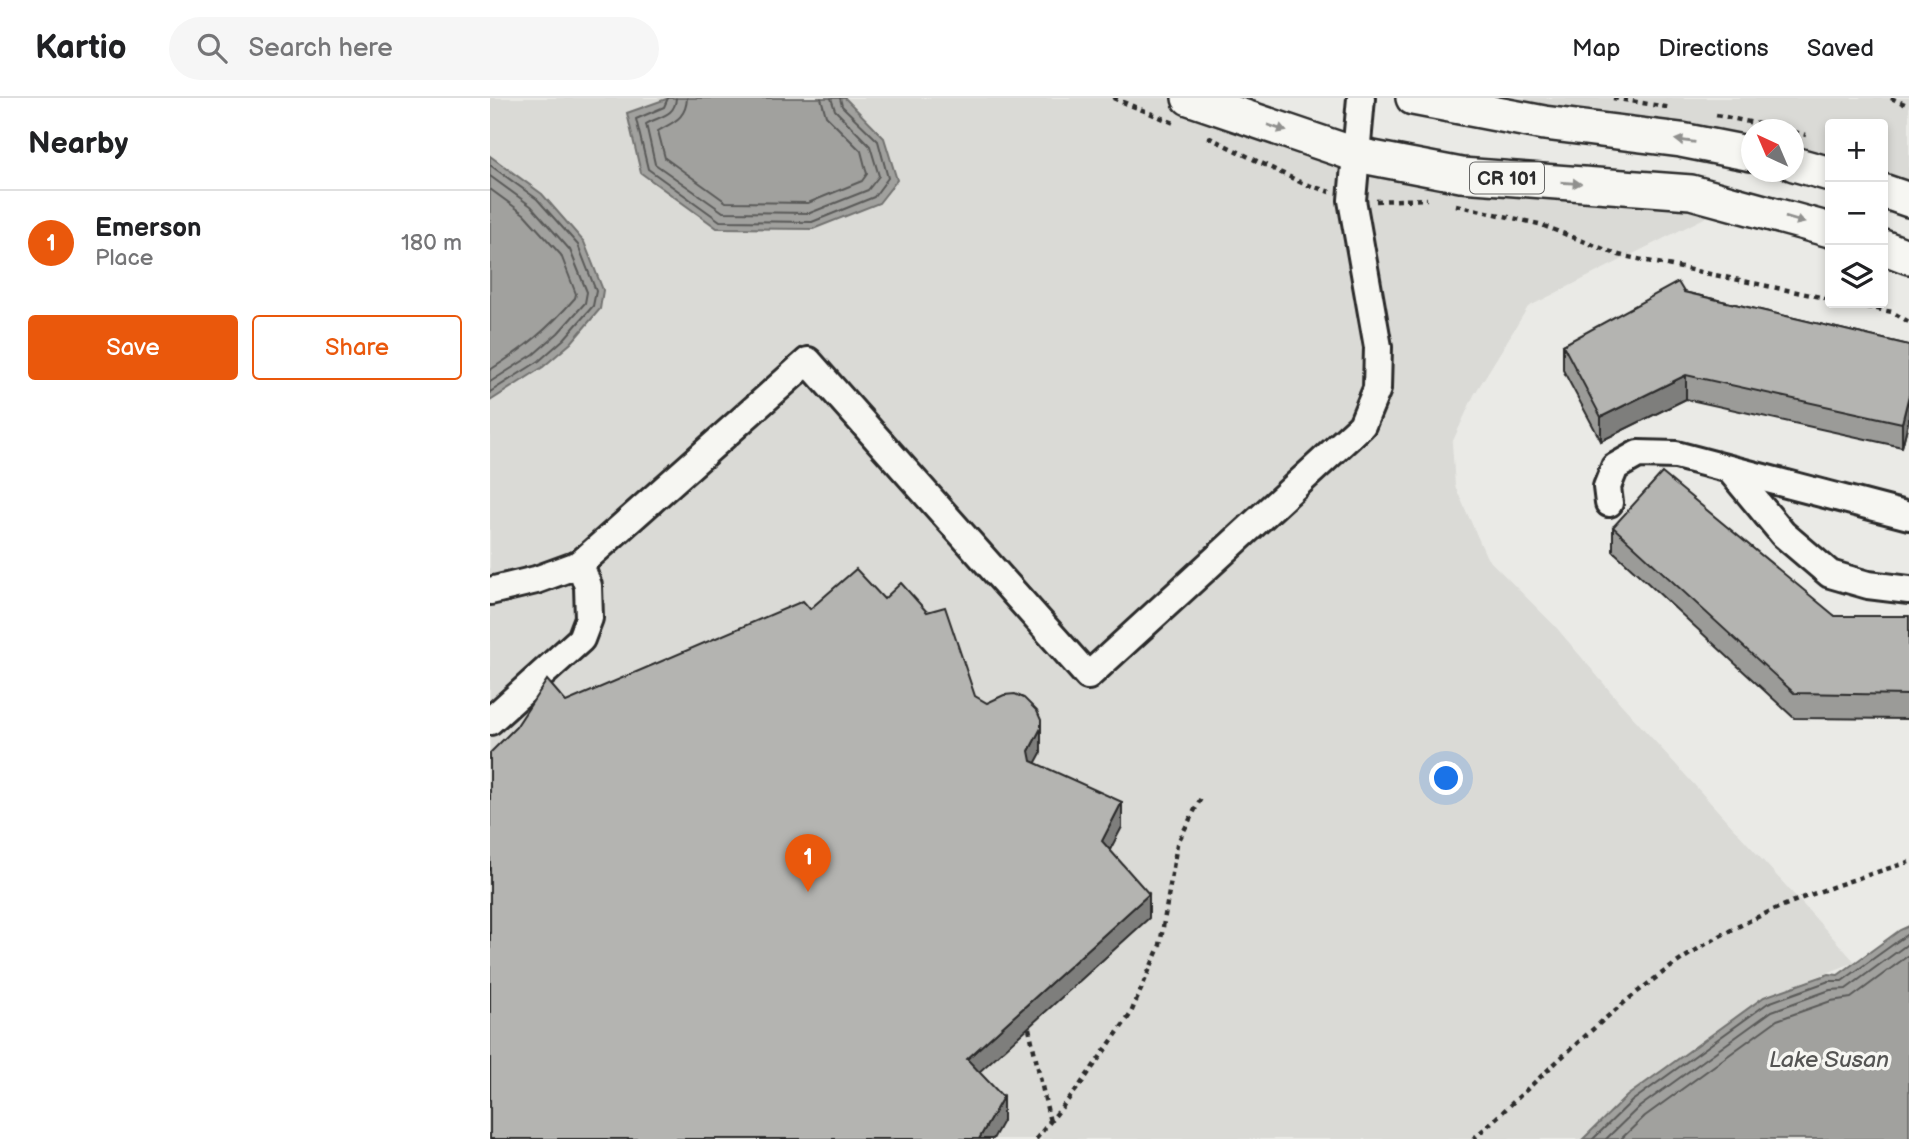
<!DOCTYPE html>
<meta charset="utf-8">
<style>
:root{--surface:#fff;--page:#f6f6f6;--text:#202124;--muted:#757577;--line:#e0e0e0;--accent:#ea580c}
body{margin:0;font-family:"Balsamiq Sans",sans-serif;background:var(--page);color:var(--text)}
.controls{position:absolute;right:21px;top:21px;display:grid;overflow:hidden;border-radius:7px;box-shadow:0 4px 10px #0003}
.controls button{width:63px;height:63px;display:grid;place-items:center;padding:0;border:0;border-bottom:2px solid var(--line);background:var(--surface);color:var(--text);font:35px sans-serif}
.compass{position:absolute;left:1251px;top:21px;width:63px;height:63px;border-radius:50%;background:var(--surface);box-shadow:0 4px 10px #0003;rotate:316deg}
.you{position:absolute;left:957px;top:681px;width:24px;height:24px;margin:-18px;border:5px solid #fff;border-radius:50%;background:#1a73e8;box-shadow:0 0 0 10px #1a73e833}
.badge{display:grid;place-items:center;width:46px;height:46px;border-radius:50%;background:var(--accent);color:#fff;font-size:23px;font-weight:700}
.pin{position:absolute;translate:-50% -58px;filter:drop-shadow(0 2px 4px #0008)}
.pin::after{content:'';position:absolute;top:37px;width:24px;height:21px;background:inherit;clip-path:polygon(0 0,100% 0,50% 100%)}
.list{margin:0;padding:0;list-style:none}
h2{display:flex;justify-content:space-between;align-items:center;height:91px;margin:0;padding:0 28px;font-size:30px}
h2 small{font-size:23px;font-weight:400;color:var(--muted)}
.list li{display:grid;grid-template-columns:46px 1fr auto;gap:21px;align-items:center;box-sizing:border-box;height:105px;padding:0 28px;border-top:2px solid var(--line)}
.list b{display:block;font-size:26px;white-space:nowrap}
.list p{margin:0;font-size:23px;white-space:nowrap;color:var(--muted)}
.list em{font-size:23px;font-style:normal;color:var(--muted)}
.actions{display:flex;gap:14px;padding:21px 28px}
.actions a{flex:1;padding:16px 0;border:2px solid var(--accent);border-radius:7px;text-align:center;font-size:24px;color:var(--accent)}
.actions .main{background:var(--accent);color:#fff}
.icon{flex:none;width:38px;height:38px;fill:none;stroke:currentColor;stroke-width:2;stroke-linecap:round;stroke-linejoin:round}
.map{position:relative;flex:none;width:1419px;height:1041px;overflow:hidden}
header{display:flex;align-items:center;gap:42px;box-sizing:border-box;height:98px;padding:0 35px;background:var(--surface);border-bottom:2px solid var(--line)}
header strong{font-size:33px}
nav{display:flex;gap:38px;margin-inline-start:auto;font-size:24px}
.search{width:490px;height:63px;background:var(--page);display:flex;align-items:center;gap:18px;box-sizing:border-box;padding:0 24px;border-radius:38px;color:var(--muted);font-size:26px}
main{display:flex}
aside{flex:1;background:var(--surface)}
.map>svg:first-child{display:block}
.built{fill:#dadad6}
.water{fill:#a1a19e;stroke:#727270;stroke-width:2}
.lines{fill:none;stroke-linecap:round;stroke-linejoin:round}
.shore{stroke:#5a5a59;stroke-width:2}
.minor-casing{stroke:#2b2b2b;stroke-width:32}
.major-casing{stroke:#2b2b2b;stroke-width:38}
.path{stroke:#2b2b2b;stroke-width:4.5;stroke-dasharray:5 5;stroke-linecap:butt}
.minor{stroke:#f6f6f2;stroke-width:26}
.major{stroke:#f6f6f2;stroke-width:33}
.wall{fill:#9b9b98;stroke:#2b2b2b;stroke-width:2}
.shaded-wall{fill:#7e7e7c;stroke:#2b2b2b;stroke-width:2}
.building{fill:#b4b4b1;stroke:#2b2b2b;stroke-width:2}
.oneway{fill:#90908e}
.labels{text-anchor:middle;stroke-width:7;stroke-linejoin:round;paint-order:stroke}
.shield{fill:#f6f6f2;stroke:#686867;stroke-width:2}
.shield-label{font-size:19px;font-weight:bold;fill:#2b2b2b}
.water-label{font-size:23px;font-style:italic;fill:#545453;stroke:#f6f6f2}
</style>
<header>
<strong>Kartio</strong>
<div class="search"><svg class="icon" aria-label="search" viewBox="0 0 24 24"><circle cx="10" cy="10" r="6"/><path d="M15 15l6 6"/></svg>Search here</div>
<nav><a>Map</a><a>Directions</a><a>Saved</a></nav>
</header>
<main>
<aside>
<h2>Nearby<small></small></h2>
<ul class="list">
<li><span class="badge">1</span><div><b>Emerson</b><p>Place</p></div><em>180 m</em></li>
</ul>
<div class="actions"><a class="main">Save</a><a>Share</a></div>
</aside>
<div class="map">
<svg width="1419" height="1041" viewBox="0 0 1419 1041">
<rect width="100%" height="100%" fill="#eaeae6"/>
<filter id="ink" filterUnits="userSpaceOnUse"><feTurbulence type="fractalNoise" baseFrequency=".0143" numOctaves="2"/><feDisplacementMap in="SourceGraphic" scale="14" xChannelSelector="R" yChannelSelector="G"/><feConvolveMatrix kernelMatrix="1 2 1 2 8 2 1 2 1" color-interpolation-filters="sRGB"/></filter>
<g filter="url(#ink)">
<g class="built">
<path d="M0 0H709L867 57 1244 105 1038 209 984 297 962 345 965 388 997 460 1065 528 1131 606 1365 864 1286 895 1104 1041H0Z"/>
<path d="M923 0H1419V104L1393 94V26H1340V80L1304 70V32H1262L1261 60Z"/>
</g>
<g class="water">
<path d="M179 0H355L394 40 407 82 389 105 323 131 227 130 151 75 137 15Z"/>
<path d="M0 58 52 96 94 144 113 192 110 211 81 245 53 269 0 303Z"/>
<path d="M1419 828V1041H1093L1137 998 1274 899 1339 876 1348 877 1410 832Z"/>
</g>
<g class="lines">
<g class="shore">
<path d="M178 0 174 9 146 21 158 71 230 123 322 124 384 99 398 80 388 43 352 8 350 0"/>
<path d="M186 0C185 19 169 18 156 26L165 66 233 114 320 115 378 92 389 78 380 48 345 12 341 0"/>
<path d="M197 0C196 21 183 24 168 33L175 60 236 104 318 105 372 83 377 76 371 53 336 18 331 0"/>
<path d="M0 67 47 101 88 147 106 193 103 208 74 241 49 263 0 294"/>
<path d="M0 78 41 108 80 152 97 194 95 205 68 235 44 256 0 284"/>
<path d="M0 91 34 116 71 157 86 196 85 200C57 232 36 249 0 272"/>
<path d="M1103 1041 1142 1003 1278 905 1339 883H1352L1419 835"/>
<path d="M1116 1041 1148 1010 1282 913 1340 892 1356 891 1419 845"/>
<path d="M1131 1041 1155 1018 1287 922 1341 903 1361 900 1419 857"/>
</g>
<g class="minor-casing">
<g id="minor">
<path d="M1240 372 1293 436 1340 476 1378 487 1419 492"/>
<path d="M1119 405 1117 389 1125 369 1148 356 1186 357 1419 418"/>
<path d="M0 493 46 482 90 466 318 263 598 578 872 327 887 291 888 249 862 102 871 0"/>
<path d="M0 623 91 541 99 520 98 488 90 466"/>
</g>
</g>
<g class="major-casing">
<g id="major">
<path d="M699 0 867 57 971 77 1201 94 1340 132"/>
<path d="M923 0 1054 25 1191 42 1262 56"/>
<path d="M1304 66 1340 76"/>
<path d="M1393 93 1419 102"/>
<path d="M1393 149 1419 159"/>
</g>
</g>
<g class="path">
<path d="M623 0 684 25"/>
<path d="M1123 0 1182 10"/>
<path d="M1401 0 1419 8"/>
<path d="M1226 17 1297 32"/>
<path d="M1304 34 1316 37"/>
<path d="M718 39 812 85 840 94"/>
<path d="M886 103 937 101"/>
<path d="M966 107 1049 126 1129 157 1340 201"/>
<path d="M1357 205 1402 214 1419 224"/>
<path d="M539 930 560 1024"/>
<path d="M546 1041 590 987 640 917 670 847 687 746 711 700"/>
<path d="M983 1041C1059 973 1141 887 1230 838 1290 805 1354 784 1419 764"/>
</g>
<use href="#minor" class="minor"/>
<use href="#major" class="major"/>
</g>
<g class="wall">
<path d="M1194 194 1419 247V321L1412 349 1196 301 1111 343 1073 272V247Z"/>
<path d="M1123 429 1345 518H1419V621L1304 620 1123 453Z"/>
</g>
<g class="shaded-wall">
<path d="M1196 277V301L1111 343V319Z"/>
<path d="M1419 297V321L1412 349V325Z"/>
<path d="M551 630V655L539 677V653Z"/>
<path d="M632 704V729L612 767V743Z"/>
<path d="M659 796V820L477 985V961Z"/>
<path d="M513 999V1023L503 1041H489Z"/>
</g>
<g class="building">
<path d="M1188 184 1194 194 1419 247V297L1412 325 1196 277 1111 319 1073 247Z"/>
<path d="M1172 375 1345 518H1419V597L1304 595 1123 429Z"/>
<path d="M366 471 394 501 411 485 437 514 455 509 485 598 497 605 514 597 525 596 534 600 547 613 551 622V630L539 653 541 663 632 704 612 743 659 796 477 961 513 999 489 1041H0V655L26 629 57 582 76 604 313 503 320 511Z"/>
</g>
<defs><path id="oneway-solid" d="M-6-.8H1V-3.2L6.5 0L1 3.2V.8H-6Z" transform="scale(1.75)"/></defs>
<g class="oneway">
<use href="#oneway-solid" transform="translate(787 30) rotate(19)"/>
<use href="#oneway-solid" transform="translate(1195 43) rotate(-172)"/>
<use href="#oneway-solid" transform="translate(1081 85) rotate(4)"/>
<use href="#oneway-solid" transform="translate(1305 122) rotate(16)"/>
</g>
</g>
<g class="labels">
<rect class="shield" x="980" y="64.5" width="74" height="31" rx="5"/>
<g class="shield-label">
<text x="1017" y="87">CR 101</text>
</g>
<g class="water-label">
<text x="1339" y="969">Lake Susan</text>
</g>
</g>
</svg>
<div class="controls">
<button>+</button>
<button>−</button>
<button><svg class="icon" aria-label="layers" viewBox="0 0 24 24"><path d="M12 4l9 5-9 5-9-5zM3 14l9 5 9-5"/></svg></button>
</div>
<svg class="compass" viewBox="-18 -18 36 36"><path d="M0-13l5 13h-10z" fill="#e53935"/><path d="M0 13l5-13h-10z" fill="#757577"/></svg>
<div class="you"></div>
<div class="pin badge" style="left:318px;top:794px">1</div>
</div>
</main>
